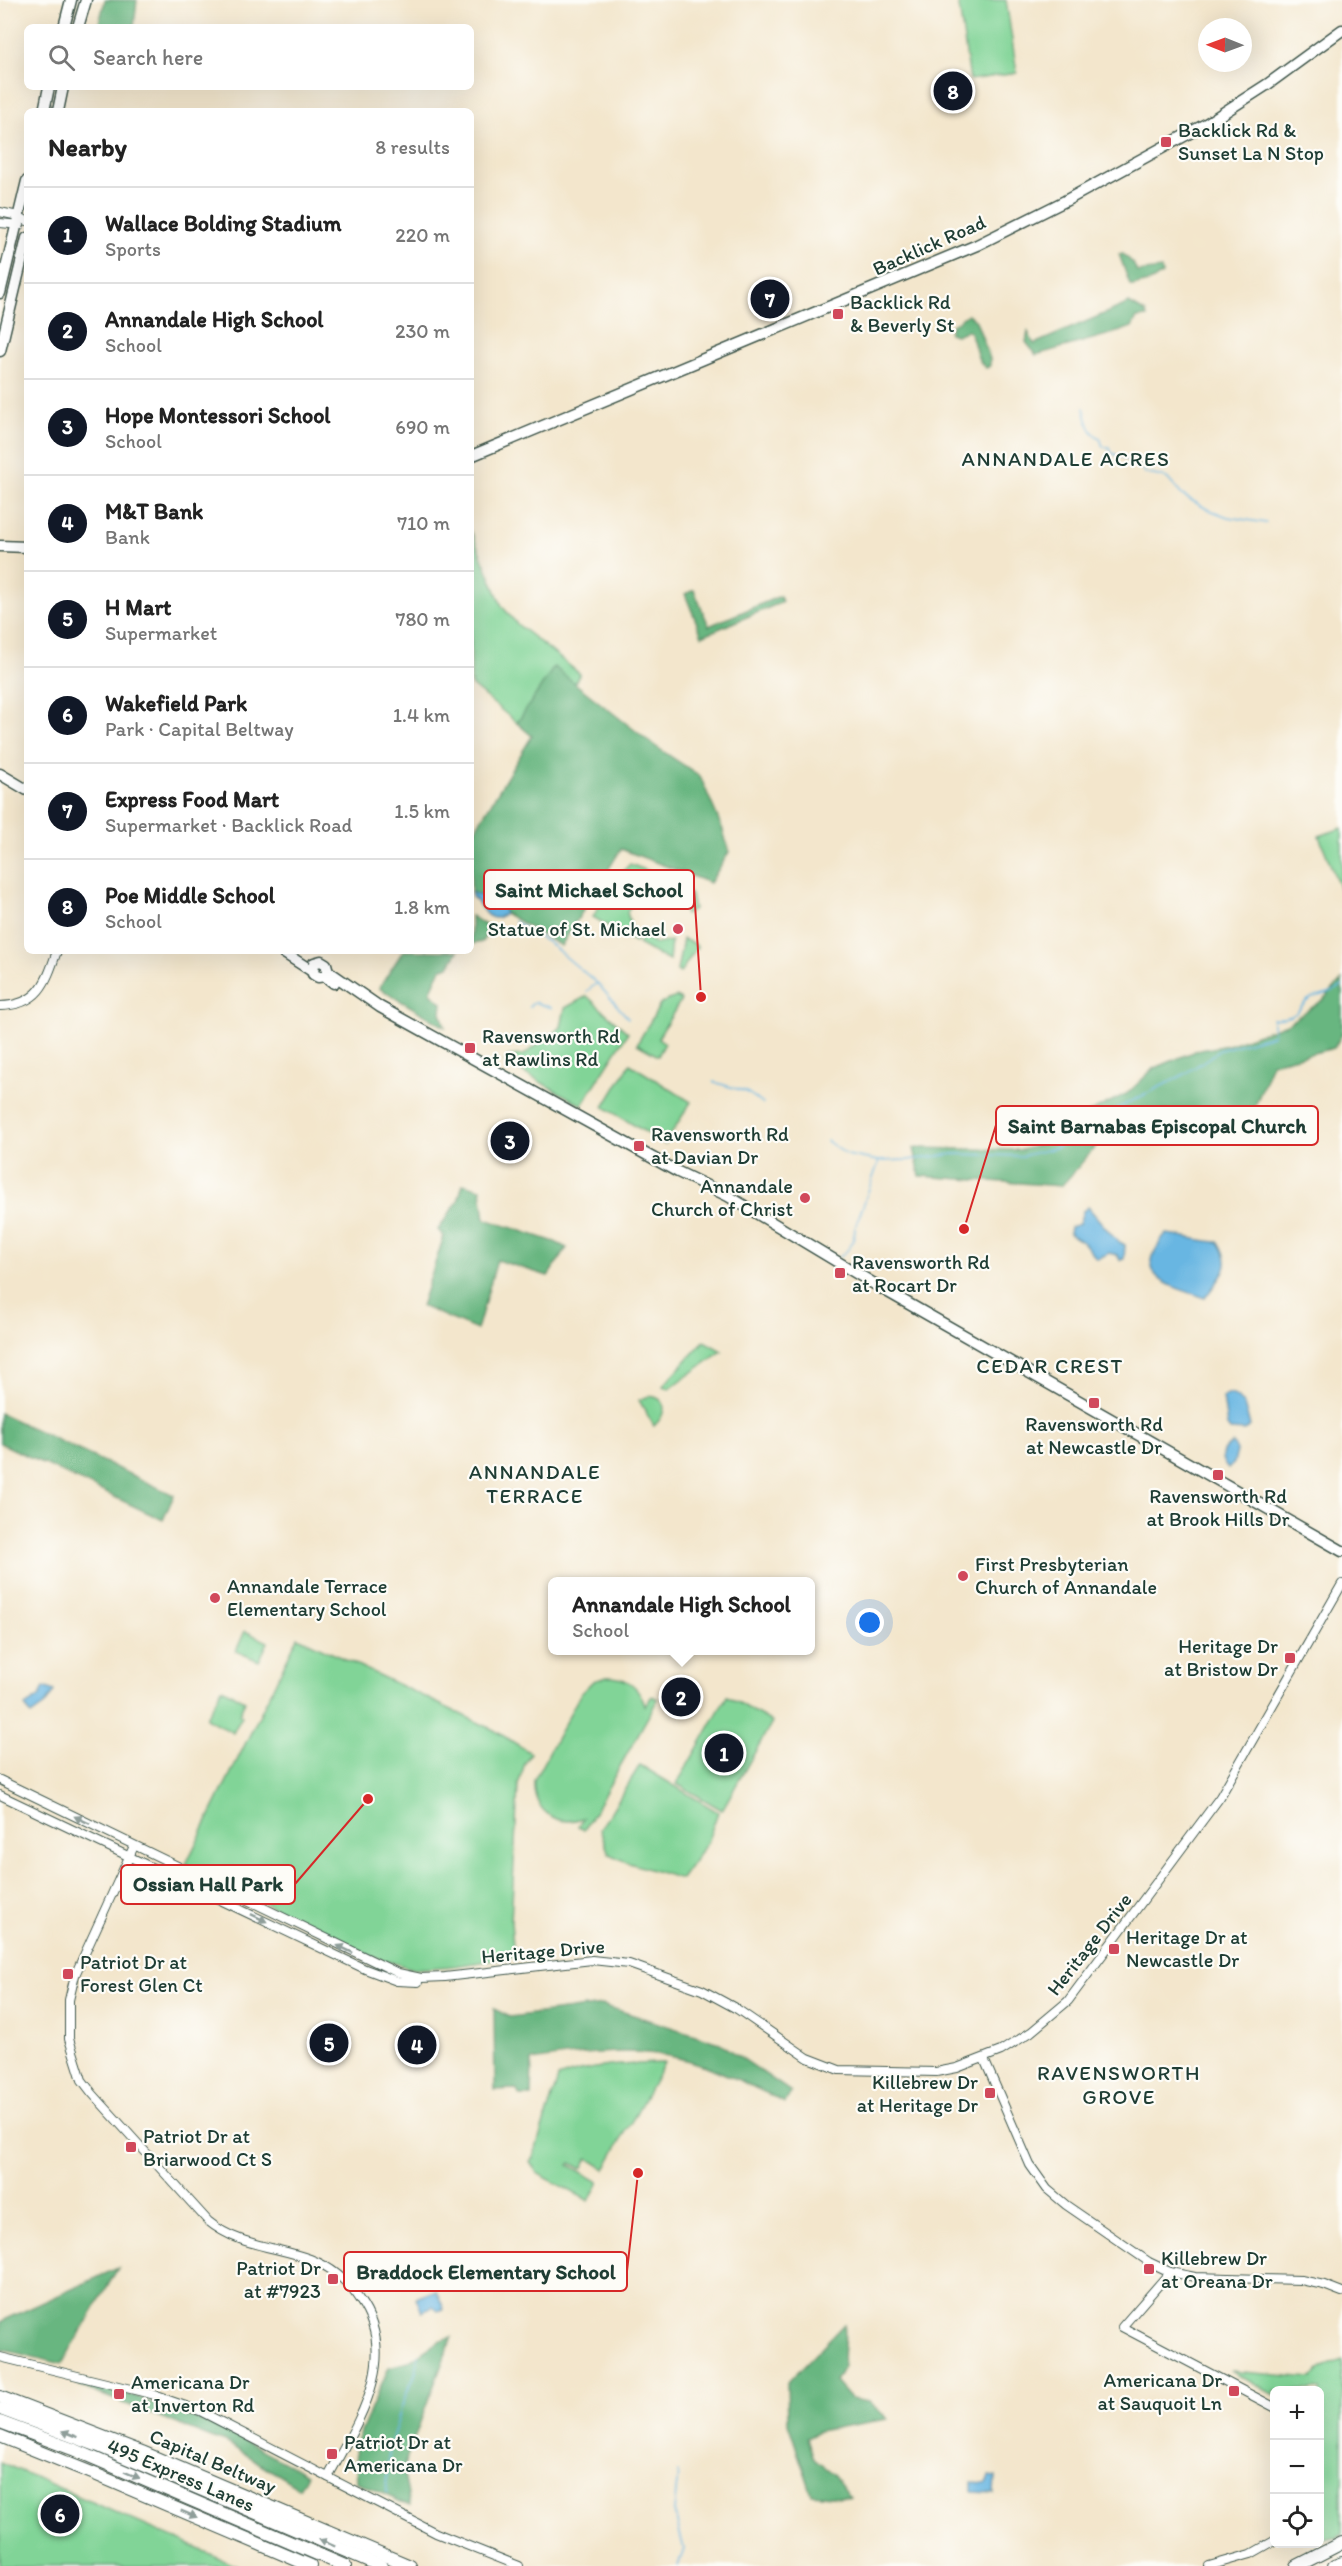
<!DOCTYPE html>
<meta charset="utf-8">
<style>
:root{--surface:#fff;--page:#f6f6f6;--text:#222;--muted:#767676;--line:#e0e0e0;--accent:#111827}
body{margin:0;font-family:Itim,sans-serif;background:var(--page);color:var(--text)}
.controls{position:absolute;right:18px;bottom:18px;display:grid;overflow:hidden;border-radius:9px;box-shadow:0 6px 24px #0002}
.controls button{width:54px;height:54px;display:grid;place-items:center;padding:0;border:0;border-bottom:2px solid var(--line);background:var(--surface);color:var(--text);font:30px sans-serif}
.compass{position:absolute;left:1198px;top:18px;width:54px;height:54px;border-radius:50%;background:var(--surface);box-shadow:0 6px 24px #0002;rotate:271deg}
.you{position:absolute;left:870px;top:1623px;width:21px;height:21px;margin:-15px;border:4px solid #fff;border-radius:50%;background:#1a73e8;box-shadow:0 0 0 9px #1a73e833}
.badge{display:grid;place-items:center;width:39px;height:39px;border-radius:50%;background:var(--accent);color:#fff;font-size:20px;font-weight:700}
.pin{position:absolute;translate:-50% -50%;border:3px solid #fff;box-shadow:0 2px 6px #0006}
.popup{position:absolute;left:548px;top:1577px;width:267px;height:78px;box-sizing:border-box;display:grid;place-content:center;border-radius:9px;background:var(--surface);filter:drop-shadow(0 2px 4px #0005);font-size:20px;white-space:nowrap;color:var(--muted)}
.popup b{font-size:22px;color:var(--text)}
.popup::after{content:'';position:absolute;left:50%;top:100%;margin-left:-12px;border:12px solid transparent;border-top-color:var(--surface)}
.list{margin:0;padding:0;list-style:none}
h2{display:flex;justify-content:space-between;align-items:center;height:78px;margin:0;padding:0 24px;font-size:26px}
h2 small{font-size:20px;font-weight:400;color:var(--muted)}
.list li{display:grid;grid-template-columns:39px 1fr auto;gap:18px;align-items:center;box-sizing:border-box;height:96px;padding:0 24px;border-top:2px solid var(--line)}
.list b{display:block;font-size:22px;white-space:nowrap}
.list p{margin:0;font-size:20px;white-space:nowrap;color:var(--muted)}
.list em{font-size:20px;font-style:normal;color:var(--muted)}
.icon{flex:none;width:33px;height:33px;fill:none;stroke:currentColor;stroke-width:2;stroke-linecap:round;stroke-linejoin:round}
.map{position:relative;flex:none;width:1342px;height:2566px;overflow:hidden}
.search{position:absolute;background:var(--surface);box-shadow:0 6px 24px #0002;left:24px;top:24px;width:450px;height:66px;display:flex;align-items:center;gap:15px;box-sizing:border-box;padding:0 21px;border-radius:9px;color:var(--muted);font-size:22px}
.panel{position:absolute;background:var(--surface);box-shadow:0 6px 24px #0002;left:24px;top:108px;width:450px;height:846px;border-radius:9px}
.map>svg:first-child{display:block}
.green{fill:#81d497;stroke:#508866;stroke-width:1.5}
.forest{fill:#68b680;stroke:#447a5a;stroke-width:1.5}
.water{fill:#68b6e2;stroke:#447a8b;stroke-width:1.5}
.lines{fill:none;stroke-linecap:round;stroke-linejoin:round}
.stream{stroke:#68b6e2;stroke-width:1.5}
.minor-casing{stroke:#3f564b;stroke-width:10}
.major-casing{stroke:#3f564b;stroke-width:13}
.highway-casing{stroke:#3f564b;stroke-width:14}
.minor{stroke:#fff;stroke-width:8}
.major{stroke:#fff;stroke-width:10}
.highway{stroke:#fff;stroke-width:12}
.oneway{fill:#8f9e9a}
.poi-dot{fill:#d1495b;stroke:#fdfcf7;stroke-width:2}
.labels{text-anchor:middle;stroke-width:4.5;stroke-linejoin:round;paint-order:stroke}
.poi-label{font-size:20px;fill:#1f3d34;stroke:#fdfcf7;text-anchor:start}
.street-label{font-size:20px;fill:#1f3d34;stroke:#fdfcf7}
.neighbourhood-label{font-size:21px;letter-spacing:1.5px;fill:#1f3d34;stroke:#fdfcf7}
.leader{fill:none;stroke:#d62828;stroke-width:2}
.callout-dot{fill:#d62828;stroke:#fdfcf7;stroke-width:2}
.callout{fill:#fdfcf7;stroke:#d62828;stroke-width:2}
.callout-label{font-size:21px;text-anchor:middle;font-weight:bold;fill:#1f3d34}
</style>
<div class="map">
<svg width="1342" height="2566" viewBox="0 0 1342 2566">
<rect width="100%" height="100%" fill="#fdfcf7"/>
<filter id="ink" filterUnits="userSpaceOnUse"><feTurbulence type="fractalNoise" baseFrequency=".0167" numOctaves="2"/><feDisplacementMap in="SourceGraphic" scale="12" xChannelSelector="R" yChannelSelector="G"/><feConvolveMatrix kernelMatrix="1 2 1 2 8 2 1 2 1" color-interpolation-filters="sRGB"/></filter>
<filter id="wash" filterUnits="userSpaceOnUse"><feTurbulence type="fractalNoise" baseFrequency=".008" numOctaves="4" result="noise"/><feDisplacementMap in="SourceGraphic" scale="24" xChannelSelector="R" yChannelSelector="G"/><feGaussianBlur stdDeviation="1.35" result="paint"/><feColorMatrix in="noise" values="0 0 0 0 0 0 0 0 0 0 0 0 0 0 0 0 0 1.4 0 .05"/><feComposite in="paint" operator="in"/></filter>
<g filter="url(#wash)">
<rect width="100%" height="100%" fill="#f3e6cc"/>
<g class="green">
<path d="M958 0H1006L1017 73 970 80Z"/>
<path d="M471 531 502 606 517 624 580 674 544 732 522 716 517 723 471 685Z"/>
<path d="M1342 828V894L1319 836Z"/>
<path d="M630 864 688 886V892L691 895 694 909 685 915 681 901 657 887 638 893 627 912 632 930 640 935 635 942 593 917 614 880Z"/>
<path d="M642 936 656 944 671 941 669 961 638 944Z"/>
<path d="M683 939 695 944 697 947 680 973 677 971Z"/>
<path d="M587 996 628 1033 582 1105 504 1062 509 1056 524 1055 561 1027 565 1008Z"/>
<path d="M676 997 681 1000 658 1038 665 1043 658 1056 637 1044 661 1003Z"/>
<path d="M630 1064 691 1102 665 1144 604 1107Z"/>
<path d="M704 1341 722 1351 669 1389 663 1386Z"/>
<path d="M649 1396C670 1398 666 1415 654 1426L639 1400Z"/>
<path d="M245 1631 268 1642 259 1661 236 1651Z"/>
<path d="M298 1637 494 1730 531 1753 525 1763 518 1785 511 1922 514 1957 455 1966 414 1969 370 1956 186 1864Z"/>
<path d="M607 1677C627 1676 640 1687 645 1706L652 1696 658 1699 584 1830 578 1827 583 1818C555 1828 532 1809 534 1780L581 1693 593 1681Z"/>
<path d="M222 1688 245 1701 239 1714 242 1716 233 1733 206 1718Z"/>
<path d="M727 1696 772 1722 722 1810 677 1784Z"/>
<path d="M640 1765 718 1812 707 1843 681 1879 629 1863 609 1854 600 1829Z"/>
<path d="M664 2063 605 2169 588 2158 582 2169 571 2163 569 2165 599 2182 589 2201 537 2173 530 2161 533 2158 558 2078C590 2065 629 2064 664 2063Z"/>
<path d="M1342 2360V2534L1336 2538H1320V2390H1274V2395L1231 2371 1312 2378 1321 2368Z"/>
<path d="M0 2462 238 2566H0Z"/>
</g>
<g class="forest">
<path d="M105 0H137L134 27H98Z"/>
<path d="M1119 254H1123L1133 263 1137 272 1161 269 1162 274 1152 281 1133 286 1130 285Z"/>
<path d="M1129 303 1146 313 1147 317 1137 318 1132 327 1121 331 1036 355 1026 342 1028 332 1034 344Z"/>
<path d="M968 314 976 321 990 359V366L986 368C973 358 977 341 968 330L956 335 949 333 951 326Z"/>
<path d="M694 590 709 626 780 596 782 602 702 636 685 594Z"/>
<path d="M554 667 655 746 700 776 723 830 729 852 710 883 621 849 561 946 471 893V836L532 736 517 723Z"/>
<path d="M471 916 490 928 482 942 471 944Z"/>
<path d="M403 951H458L449 966 441 969 430 992 442 1003 441 1013 445 1027 379 988Z"/>
<path d="M1342 980V1034L1334 1048 1272 1063 1250 1119C1205 1115 1148 1098 1111 1131 1093 1147 1078 1169 1061 1186L920 1176 914 1148 1022 1150 1045 1143 1092 1111 1128 1093 1153 1069 1195 1051 1228 1045 1287 1024 1323 1000Z"/>
<path d="M463 1184 481 1189 485 1219 555 1242 567 1248 548 1276 497 1260 477 1330 421 1306 444 1236 438 1230 458 1201Z"/>
<path d="M0 1413 174 1495 163 1520 0 1443Z"/>
<path d="M602 2005 720 2043 791 2092 785 2103C745 2082 693 2056 647 2053 609 2050 570 2055 532 2061L531 2096H520L516 2089 495 2090 494 2009 510 2017Z"/>
<path d="M118 2268 62 2364 0 2349V2322Z"/>
<path d="M844 2324C847 2339 841 2351 844 2366L835 2381 851 2399 869 2402 887 2419 818 2431 807 2437 814 2459 833 2474 851 2498 812 2494 788 2423 787 2383Z"/>
<path d="M452 2337 403 2468 410 2506 357 2482 355 2446 389 2367 408 2362 439 2341Z"/>
<path d="M80 2383 135 2396 231 2433 307 2474 299 2488 227 2443 79 2386Z"/>
</g>
<g class="water">
<path d="M471 892C483 898 499 899 505 913L498 918C482 919 483 904 472 897Z"/>
<path d="M1088 1207 1116 1240 1125 1245 1124 1259 1120 1260 1117 1255 1109 1253 1097 1259 1084 1243 1069 1233 1070 1227 1079 1224 1083 1211Z"/>
<path d="M1166 1234C1184 1235 1201 1242 1219 1242 1236 1269 1219 1277 1205 1298 1180 1288 1135 1282 1158 1246 1161 1241 1161 1238 1166 1234Z"/>
<path d="M1230 1394C1244 1397 1247 1414 1250 1426L1245 1431 1230 1430 1227 1426 1223 1397Z"/>
<path d="M1233 1443 1237 1451 1234 1463 1228 1469C1218 1458 1221 1449 1233 1443Z"/>
<path d="M44 1687 54 1691 45 1705 31 1715 25 1706 40 1696Z"/>
<path d="M436 2290 444 2309 438 2311 433 2307 422 2312 416 2298Z"/>
<path d="M989 2476 995 2477 994 2493 972 2492V2482L986 2483Z"/>
</g>
<g class="lines">
<g class="stream">
<path d="M1084 408C1087 420 1089 433 1100 438L1103 447H1109L1112 453 1139 465 1145 473 1167 478 1182 495 1207 509 1228 517 1266 523"/>
<path d="M514 922 549 943 597 983 628 1018"/>
<path d="M587 991 596 984"/>
<path d="M529 1007 534 1002 551 1008"/>
<path d="M714 1082 747 1092 763 1104"/>
<path d="M827 1141 847 1155 878 1161"/>
<path d="M839 1257C851 1249 854 1242 855 1228L879 1161 908 1160 954 1154 1022 1156 1055 1148 1085 1131 1101 1117 1185 1074 1220 1050 1273 1035V1019C1280 1018 1288 1019 1296 1013 1301 1008 1303 1003 1310 999 1321 994 1332 994 1342 986"/>
<path d="M387 2493C384 2460 394 2431 404 2400 409 2385 419 2373 418 2355"/>
<path d="M678 2566 684 2549 674 2511 678 2473"/>
</g>
</g>
</g>
<g filter="url(#ink)">
<g class="lines">
<g class="minor-casing">
<g id="minor">
<path d="M0 212 18 216 27 221"/>
<path d="M0 223 20 225"/>
<path d="M0 1006C39 1005 46 983 57 951"/>
<path d="M0 1780 398 1973 421 1978 445 1977 592 1960 629 1964 702 1990 737 2009 808 2058 839 2070 936 2072 957 2068 1001 2051 1031 2032 1068 2001 1220 1797 1342 1584"/>
<path d="M0 1795 365 1969 397 1981 418 1982"/>
<path d="M134 1846 75 1975 69 2000V2039L82 2080 92 2093 208 2221C238 2246 275 2246 310 2259 331 2267 347 2280 359 2299 402 2358 357 2423 328 2477"/>
<path d="M984 2059 1030 2165 1047 2189 1066 2205 1149 2262 1170 2272 1195 2277 1301 2280 1324 2285 1342 2292"/>
<path d="M1170 2272 1122 2327 1274 2407"/>
<path d="M0 2357 151 2394 200 2411 436 2533 519 2566"/>
<path d="M1209 2566 1251 2554 1274 2541"/>
</g>
</g>
<g class="major-casing">
<g id="major">
<path d="M64 27 71 0"/>
<path d="M78 27 86 0"/>
<path d="M44 111 49 87"/>
<path d="M58 111 63 87"/>
<path d="M0 293 27 181"/>
<path d="M0 351 27 238"/>
<path d="M471 456 977 245 1065 201 1206 124 1268 84 1342 30"/>
<path d="M0 546 27 547"/>
<path d="M0 774 27 790"/>
<path d="M281 951 312 971"/>
<path d="M328 971 380 1007 678 1172 728 1196 881 1288 1342 1551"/>
<path d="M325 976 328 971 326 964 321 961 314 963 313 974 318 977 325 976 334 983"/>
</g>
</g>
<g class="highway-casing">
<g id="highway">
<path d="M0 2397 142 2452 410 2566"/>
<path d="M0 2409 101 2447 381 2566"/>
<path d="M0 2422 75 2450 345 2566"/>
<path d="M0 2436 97 2475 311 2566"/>
<path d="M1297 2566 1342 2543"/>
<path d="M1334 2566 1342 2563"/>
</g>
</g>
<use href="#minor" class="minor"/>
<use href="#major" class="major"/>
<use href="#highway" class="highway"/>
</g>
<defs><path id="oneway-solid" d="M-6-.8H1V-3.2L6.5 0L1 3.2V.8H-6Z" transform="scale(1.5)"/></defs>
<g class="oneway">
<use href="#oneway-solid" transform="translate(82 1820) rotate(-154)"/>
<use href="#oneway-solid" transform="translate(259 1918) rotate(26)"/>
<use href="#oneway-solid" transform="translate(345 1949) rotate(-155)"/>
<use href="#oneway-solid" transform="translate(70 2434) rotate(-159)"/>
<use href="#oneway-solid" transform="translate(132 2475) rotate(23)"/>
<use href="#oneway-solid" transform="translate(189 2514) rotate(23)"/>
<use href="#oneway-solid" transform="translate(327 2543) rotate(-157)"/>
</g>
</g>
<g class="poi-dot">
<rect x="1160" y="136" width="12" height="12" rx="3"/>
<rect x="832" y="308" width="12" height="12" rx="3"/>
<circle cx="678" cy="929" r="6"/>
<rect x="464" y="1042" width="12" height="12" rx="3"/>
<rect x="633" y="1140" width="12" height="12" rx="3"/>
<circle cx="805" cy="1198" r="6"/>
<rect x="834" y="1267" width="12" height="12" rx="3"/>
<rect x="1088" y="1397" width="12" height="12" rx="3"/>
<rect x="1212" y="1469" width="12" height="12" rx="3"/>
<circle cx="963" cy="1576" r="6"/>
<circle cx="215" cy="1598" r="6"/>
<rect x="1284" y="1652" width="12" height="12" rx="3"/>
<rect x="1108" y="1943" width="12" height="12" rx="3"/>
<rect x="62" y="1968" width="12" height="12" rx="3"/>
<rect x="984" y="2087" width="12" height="12" rx="3"/>
<rect x="125" y="2141" width="12" height="12" rx="3"/>
<rect x="1143" y="2263" width="12" height="12" rx="3"/>
<rect x="327" y="2273" width="12" height="12" rx="3"/>
<rect x="1228" y="2385" width="12" height="12" rx="3"/>
<rect x="113" y="2388" width="12" height="12" rx="3"/>
<rect x="326" y="2448" width="12" height="12" rx="3"/>
</g>
<g class="labels">
<g class="poi-label">
<text x="1178" y="137">Backlick Rd &amp;<tspan x="1178" dy="23">Sunset La N Stop</tspan></text>
<text x="850" y="309">Backlick Rd<tspan x="850" dy="23">&amp; Beverly St</tspan></text>
<text x="666" y="936" text-anchor="end">Statue of St. Michael</text>
<text x="482" y="1043">Ravensworth Rd<tspan x="482" dy="23">at Rawlins Rd</tspan></text>
<text x="651" y="1141">Ravensworth Rd<tspan x="651" dy="23">at Davian Dr</tspan></text>
<text x="793" y="1193" text-anchor="end">Annandale<tspan x="793" dy="23">Church of Christ</tspan></text>
<text x="852" y="1269">Ravensworth Rd<tspan x="852" dy="23">at Rocart Dr</tspan></text>
<text x="1094" y="1431" text-anchor="middle">Ravensworth Rd<tspan x="1094" dy="23">at Newcastle Dr</tspan></text>
<text x="1218" y="1503" text-anchor="middle">Ravensworth Rd<tspan x="1218" dy="23">at Brook Hills Dr</tspan></text>
<text x="975" y="1571">First Presbyterian<tspan x="975" dy="23">Church of Annandale</tspan></text>
<text x="227" y="1593">Annandale Terrace<tspan x="227" dy="23">Elementary School</tspan></text>
<text x="1278" y="1653" text-anchor="end">Heritage Dr<tspan x="1278" dy="23">at Bristow Dr</tspan></text>
<text x="1126" y="1944">Heritage Dr at<tspan x="1126" dy="23">Newcastle Dr</tspan></text>
<text x="80" y="1969">Patriot Dr at<tspan x="80" dy="23">Forest Glen Ct</tspan></text>
<text x="978" y="2089" text-anchor="end">Killebrew Dr<tspan x="978" dy="23">at Heritage Dr</tspan></text>
<text x="143" y="2143">Patriot Dr at<tspan x="143" dy="23">Briarwood Ct S</tspan></text>
<text x="1161" y="2265">Killebrew Dr<tspan x="1161" dy="23">at Oreana Dr</tspan></text>
<text x="321" y="2275" text-anchor="end">Patriot Dr<tspan x="321" dy="23">at #7923</tspan></text>
<text x="1222" y="2387" text-anchor="end">Americana Dr<tspan x="1222" dy="23">at Sauquoit Ln</tspan></text>
<text x="131" y="2389">Americana Dr<tspan x="131" dy="23">at Inverton Rd</tspan></text>
<text x="344" y="2449">Patriot Dr at<tspan x="344" dy="23">Americana Dr</tspan></text>
</g>
<g class="street-label">
<text transform="translate(929 245) rotate(-24)" y="7">Backlick Road</text>
<text transform="translate(1089 1944) rotate(-52)" y="7">Heritage Drive</text>
<text transform="translate(543 1951) rotate(-5)" y="7">Heritage Drive</text>
<text transform="translate(213 2461) rotate(23)" y="7">Capital Beltway</text>
<text transform="translate(181 2475) rotate(23)" y="7">495 Express Lanes</text>
</g>
<g class="neighbourhood-label">
<text x="1066" y="466">ANNANDALE ACRES</text>
<text x="1050" y="1373">CEDAR CREST</text>
<text x="535" y="1479">ANNANDALE<tspan x="535" dy="24">TERRACE</tspan></text>
<text x="1119" y="2080">RAVENSWORTH<tspan x="1119" dy="24">GROVE</tspan></text>
</g>
</g>
<path class="leader" d="M701 997L694 889M964 1229L996 1125M368 1799L295 1884M638 2173L627 2271"/>
<g class="callout-dot">
<circle cx="701" cy="997" r="6"/>
<circle cx="964" cy="1229" r="6"/>
<circle cx="368" cy="1799" r="6"/>
<circle cx="638" cy="2173" r="6"/>
</g>
<g class="callout">
<rect x="484" y="870" width="210" height="39" rx="6"/>
<rect x="996" y="1106" width="322" height="39" rx="6"/>
<rect x="121" y="1865" width="174" height="39" rx="6"/>
<rect x="344" y="2252" width="283" height="39" rx="6"/>
</g>
<g class="callout-label">
<text x="589" y="897">Saint Michael School</text>
<text x="1157" y="1133">Saint Barnabas Episcopal Church</text>
<text x="208" y="1891">Ossian Hall Park</text>
<text x="486" y="2279">Braddock Elementary School</text>
</g>
</svg>
<div class="controls">
<button>+</button>
<button>−</button>
<button><svg class="icon" aria-label="locate" viewBox="0 0 24 24"><circle cx="12" cy="12" r="6"/><path d="M12 2v4M12 18v4M2 12h4M18 12h4"/></svg></button>
</div>
<svg class="compass" viewBox="-18 -18 36 36"><path d="M0-13l5 13h-10z" fill="#e53935"/><path d="M0 13l5-13h-10z" fill="#767676"/></svg>
<div class="you"></div>
<div class="pin badge" style="left:724px;top:1753px">1</div>
<div class="pin badge" style="left:681px;top:1697px">2</div>
<div class="popup"><b>Annandale High School</b>School</div>
<div class="pin badge" style="left:510px;top:1141px">3</div>
<div class="pin badge" style="left:417px;top:2045px">4</div>
<div class="pin badge" style="left:329px;top:2043px">5</div>
<div class="pin badge" style="left:60px;top:2514px">6</div>
<div class="pin badge" style="left:770px;top:299px">7</div>
<div class="pin badge" style="left:953px;top:91px">8</div>
<div class="search"><svg class="icon" aria-label="search" viewBox="0 0 24 24"><circle cx="10" cy="10" r="6"/><path d="M15 15l6 6"/></svg>Search here</div>
<section class="panel">
<h2>Nearby<small>8 results</small></h2>
<ul class="list">
<li><span class="badge">1</span><div><b>Wallace Bolding Stadium</b><p>Sports</p></div><em>220 m</em></li>
<li><span class="badge">2</span><div><b>Annandale High School</b><p>School</p></div><em>230 m</em></li>
<li><span class="badge">3</span><div><b>Hope Montessori School</b><p>School</p></div><em>690 m</em></li>
<li><span class="badge">4</span><div><b>M&amp;T Bank</b><p>Bank</p></div><em>710 m</em></li>
<li><span class="badge">5</span><div><b>H Mart</b><p>Supermarket</p></div><em>780 m</em></li>
<li><span class="badge">6</span><div><b>Wakefield Park</b><p>Park · Capital Beltway</p></div><em>1.4 km</em></li>
<li><span class="badge">7</span><div><b>Express Food Mart</b><p>Supermarket · Backlick Road</p></div><em>1.5 km</em></li>
<li><span class="badge">8</span><div><b>Poe Middle School</b><p>School</p></div><em>1.8 km</em></li>
</ul>
</section>
</div>
